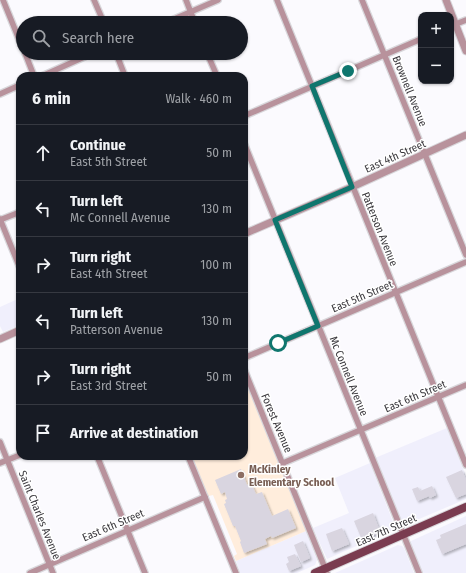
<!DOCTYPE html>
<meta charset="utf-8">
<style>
:root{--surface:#171b24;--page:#242831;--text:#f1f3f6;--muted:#9ea1a6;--line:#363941}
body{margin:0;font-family:"Fira Sans Condensed",sans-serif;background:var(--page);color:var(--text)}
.controls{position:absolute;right:12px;top:12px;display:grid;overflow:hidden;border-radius:8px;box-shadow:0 1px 3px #0004}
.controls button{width:36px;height:36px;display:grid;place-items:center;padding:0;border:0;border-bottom:1px solid var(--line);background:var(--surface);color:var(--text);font:20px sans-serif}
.stop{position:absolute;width:12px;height:12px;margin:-9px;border:3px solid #0f766e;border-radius:50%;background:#fff}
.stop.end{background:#0f766e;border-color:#fff;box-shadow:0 1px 4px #0008}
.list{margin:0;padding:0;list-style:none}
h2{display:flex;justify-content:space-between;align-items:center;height:52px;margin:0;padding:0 16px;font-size:17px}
h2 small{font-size:13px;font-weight:400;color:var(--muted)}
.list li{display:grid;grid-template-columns:26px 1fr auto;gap:12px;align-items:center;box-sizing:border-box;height:56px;padding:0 16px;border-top:1px solid var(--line)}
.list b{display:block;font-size:15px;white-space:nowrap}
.list p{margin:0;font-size:13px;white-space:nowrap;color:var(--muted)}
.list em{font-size:13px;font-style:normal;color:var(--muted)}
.icon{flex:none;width:22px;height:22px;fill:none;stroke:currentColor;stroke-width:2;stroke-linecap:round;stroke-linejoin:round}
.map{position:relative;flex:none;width:466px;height:573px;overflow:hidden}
.search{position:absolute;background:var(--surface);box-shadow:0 1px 3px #0004;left:16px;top:16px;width:232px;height:44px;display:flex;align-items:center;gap:10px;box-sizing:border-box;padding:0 14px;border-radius:22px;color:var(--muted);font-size:15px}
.panel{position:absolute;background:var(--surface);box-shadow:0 1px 3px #0004;left:16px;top:72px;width:232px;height:388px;border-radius:12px}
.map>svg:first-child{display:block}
.commercial{fill:#f0effc}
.education{fill:#ffeddc}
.building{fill:#d9d5e0;filter:url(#shadow)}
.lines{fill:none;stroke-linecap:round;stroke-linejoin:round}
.minor-casing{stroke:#d8d7db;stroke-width:8}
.tertiary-casing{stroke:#d8d7db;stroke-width:9}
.primary-casing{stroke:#d8d7db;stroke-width:10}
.minor{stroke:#b8929c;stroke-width:5.5}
.tertiary{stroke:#b8929c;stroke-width:7}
.primary{stroke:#7a3c50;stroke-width:8}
.route{stroke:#0f766e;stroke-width:5}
.education-dot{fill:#8d6e63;stroke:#fff;stroke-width:1.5}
.labels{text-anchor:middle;stroke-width:3;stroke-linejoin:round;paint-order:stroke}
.street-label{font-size:11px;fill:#39373c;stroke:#fff}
.education-label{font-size:11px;font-weight:bold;fill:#785e54;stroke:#fff;text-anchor:start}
</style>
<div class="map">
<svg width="466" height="573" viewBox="0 0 466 573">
<defs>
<filter id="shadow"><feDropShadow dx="2" dy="2" stdDeviation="1" flood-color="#0004"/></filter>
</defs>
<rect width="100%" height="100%" fill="#fbfafe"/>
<g class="commercial">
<path d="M20 298V325L3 332 0 326V307Z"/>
<path d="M447 428 466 476V499L405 525 402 523 375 458Z"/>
<path d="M370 463 395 527V529L327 559 313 528 349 513 335 478Z"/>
<path d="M466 516V573H422L411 545V541Z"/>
<path d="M306 531 317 560 315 565 297 573H240L236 561Z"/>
<path d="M398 545 402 546 404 548 414 573H335Z"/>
</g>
<path class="education" d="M244 379 306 531 236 561 234 556 237 554 213 495 209 496 207 494 192 456H244Z"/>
<g class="building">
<path d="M241 469 247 485 251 483 256 494 262 492 272 516 288 509 296 528 272 538 271 536 265 539 267 544 244 553 240 542 241 541 235 526H233L224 504 226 503 225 500 227 499 225 492 221 494 215 480Z"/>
<path d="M462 470 466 480V494L456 498 446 477Z"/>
<path d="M432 486 436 495 430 498 429 496 417 501 412 489 418 487 420 491Z"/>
<path d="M373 513 380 532 362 540 354 521Z"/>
<path d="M466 524V544L442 554 436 540 441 538 440 535Z"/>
<path d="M342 528 349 544 332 551 326 534Z"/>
<path d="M303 541 310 558 301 562 294 545Z"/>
<path d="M295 554 301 566 289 571 286 564 289 562 287 557Z"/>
</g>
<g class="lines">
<g class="minor-casing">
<g id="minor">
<path d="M3 0 23 49"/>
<path d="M94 0 104 23"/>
<path d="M186 0 195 23"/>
<path d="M277 0 466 465"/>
<path d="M362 0 466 255"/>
<path d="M165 23 218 0"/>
<path d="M451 26 466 20"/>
<path d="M25 53 34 76"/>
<path d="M116 53 125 76"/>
<path d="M207 53 217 76"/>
<path d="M42 76 93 53"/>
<path d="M0 94 20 85"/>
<path d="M244 116 421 39"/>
<path d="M244 143 419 573"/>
<path d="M0 219 20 268"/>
<path d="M0 220 20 212"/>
<path d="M244 358 466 262"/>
<path d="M244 369 327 573"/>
<path d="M0 442 53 573"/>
<path d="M97 456 145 573"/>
<path d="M188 456 236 573"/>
<path d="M0 463 20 455"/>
<path d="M283 463 466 385"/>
<path d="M30 573 205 497"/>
</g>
</g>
<g class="tertiary-casing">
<g id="tertiary">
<path d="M446 0 466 51"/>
<path d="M244 234 352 187 466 135"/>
<path d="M0 339 20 330"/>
</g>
</g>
<g class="primary-casing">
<path id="primary" d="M315 573 466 507"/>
</g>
<use href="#minor" class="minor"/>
<use href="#tertiary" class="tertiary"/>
<use href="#primary" class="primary"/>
</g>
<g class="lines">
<path class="route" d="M278 343 318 326 275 220 352 187 312 86 348 71"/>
</g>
<circle class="education-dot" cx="241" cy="475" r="4"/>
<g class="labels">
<g class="street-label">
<text transform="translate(410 91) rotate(68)" y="4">Brownell Avenue</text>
<text transform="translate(395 156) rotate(-24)" y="4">East 4th Street</text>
<text transform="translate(380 229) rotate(68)" y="4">Patterson Avenue</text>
<text transform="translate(362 296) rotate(-23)" y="4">East 5th Street</text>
<text transform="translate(349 376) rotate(68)" y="4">Mc Connell Avenue</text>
<text transform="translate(415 396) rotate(-23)" y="4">East 6th Street</text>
<text transform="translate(277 423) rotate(67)" y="4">Forest Avenue</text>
<text transform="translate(40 515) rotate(68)" y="4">Saint Charles Avenue</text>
<text transform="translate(113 525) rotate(-23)" y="4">East 6th Street</text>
<text transform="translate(386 530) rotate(-24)" y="4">East 7th Street</text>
</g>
<g class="education-label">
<text x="249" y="473">McKinley<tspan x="249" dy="13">Elementary School</tspan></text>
</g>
</g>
</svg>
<div class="controls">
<button>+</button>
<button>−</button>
</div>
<div class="stop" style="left:278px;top:343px"></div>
<div class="stop end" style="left:348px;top:71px"></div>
<div class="search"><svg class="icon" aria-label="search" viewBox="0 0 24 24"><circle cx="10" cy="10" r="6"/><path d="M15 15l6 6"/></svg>Search here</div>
<section class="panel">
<h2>6 min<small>Walk · 460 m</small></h2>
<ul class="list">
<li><svg class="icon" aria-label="ahead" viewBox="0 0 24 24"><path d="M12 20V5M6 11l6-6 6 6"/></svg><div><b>Continue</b><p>East 5th Street</p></div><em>50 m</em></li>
<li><svg class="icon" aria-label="left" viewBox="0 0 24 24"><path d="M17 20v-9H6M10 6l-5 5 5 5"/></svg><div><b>Turn left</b><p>Mc Connell Avenue</p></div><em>130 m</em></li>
<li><svg class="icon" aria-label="right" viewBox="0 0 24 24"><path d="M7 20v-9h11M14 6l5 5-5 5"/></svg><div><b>Turn right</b><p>East 4th Street</p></div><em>100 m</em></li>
<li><svg class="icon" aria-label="left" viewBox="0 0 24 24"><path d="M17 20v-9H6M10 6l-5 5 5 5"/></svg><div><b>Turn left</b><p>Patterson Avenue</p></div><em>130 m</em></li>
<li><svg class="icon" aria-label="right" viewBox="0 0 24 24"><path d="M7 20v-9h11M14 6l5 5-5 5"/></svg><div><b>Turn right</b><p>East 3rd Street</p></div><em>50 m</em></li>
<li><svg class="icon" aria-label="arrive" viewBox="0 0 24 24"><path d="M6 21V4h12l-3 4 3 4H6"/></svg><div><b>Arrive at destination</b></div></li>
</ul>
</section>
</div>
